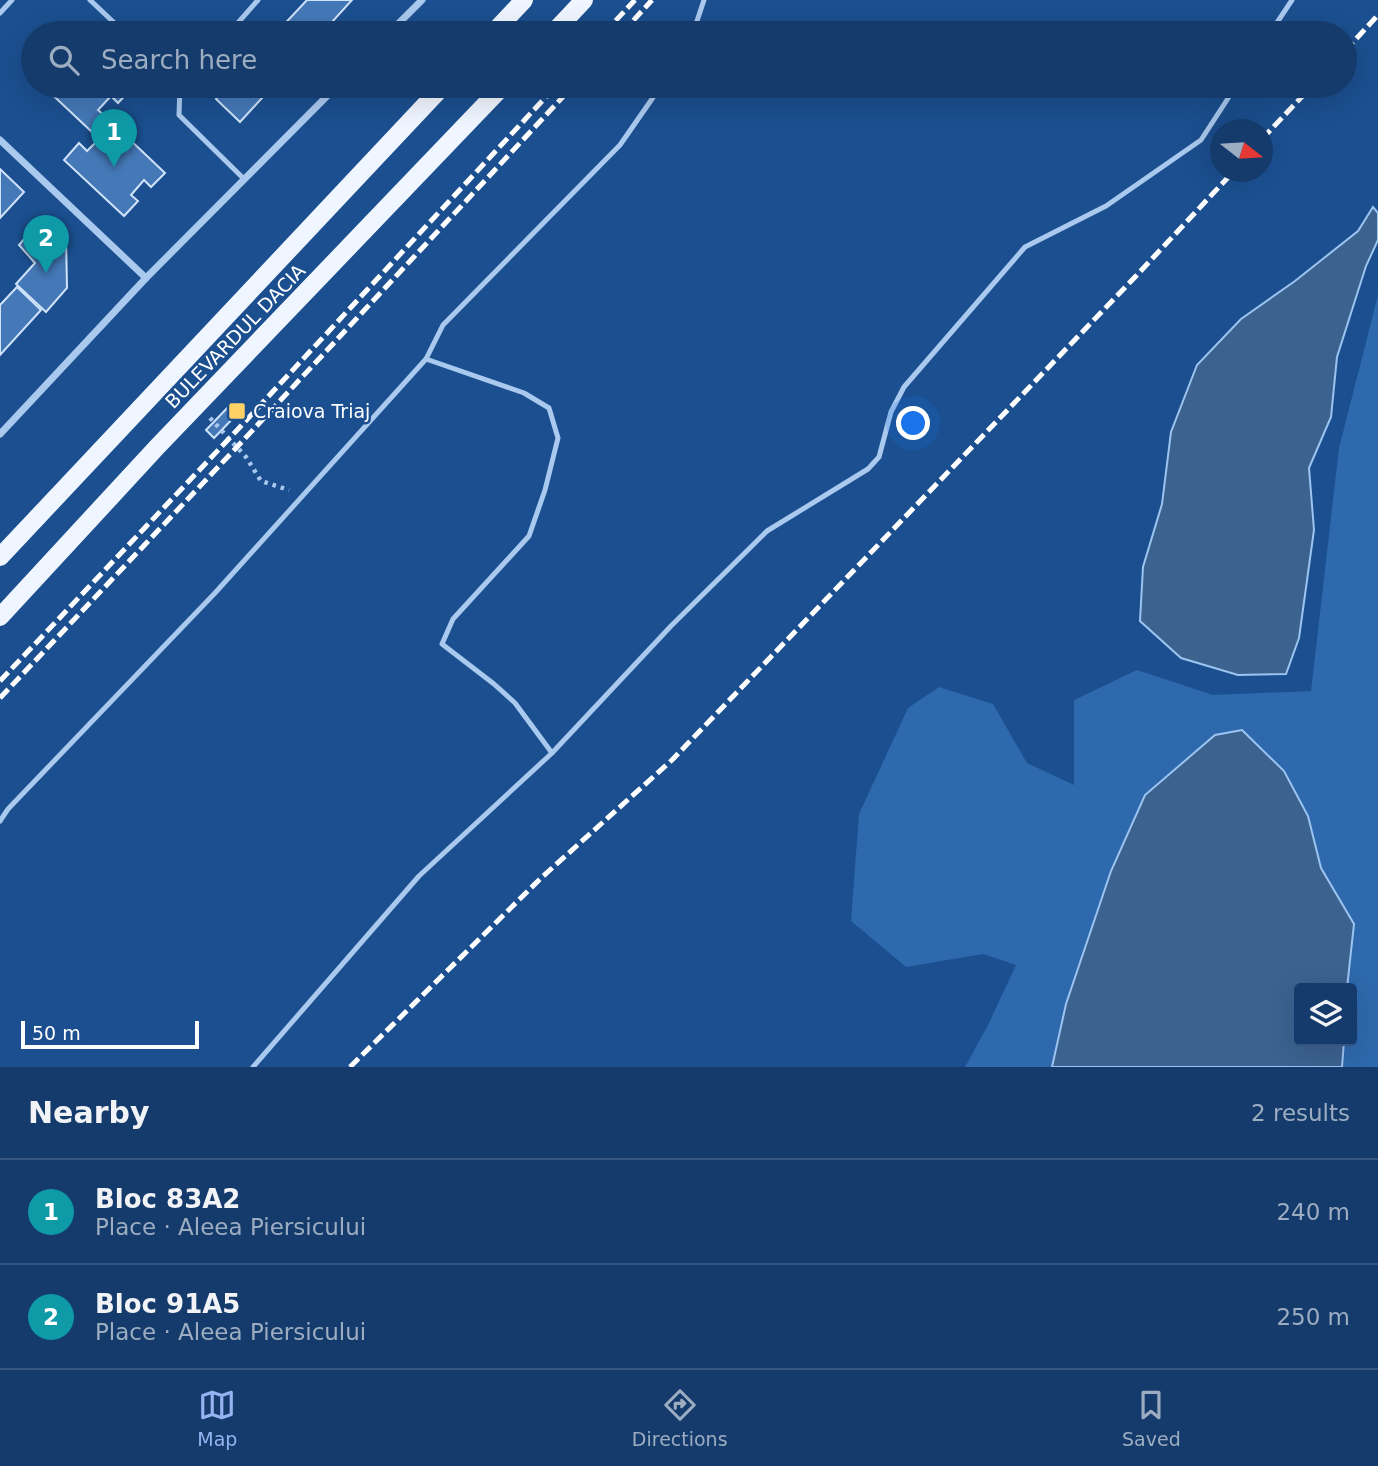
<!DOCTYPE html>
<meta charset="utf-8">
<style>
:root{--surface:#143b6b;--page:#1d4271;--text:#f1f3f6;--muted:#9dadc1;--line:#33557e;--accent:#95b2f1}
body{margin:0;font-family:"DejaVu Sans",sans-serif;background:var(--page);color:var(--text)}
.controls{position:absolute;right:21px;bottom:21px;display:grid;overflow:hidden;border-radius:7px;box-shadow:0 7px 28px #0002}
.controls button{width:63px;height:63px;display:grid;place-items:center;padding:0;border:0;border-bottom:2px solid var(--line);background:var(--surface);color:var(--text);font:35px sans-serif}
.compass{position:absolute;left:1210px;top:119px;width:63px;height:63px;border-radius:50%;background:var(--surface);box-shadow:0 7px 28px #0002;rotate:107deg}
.scale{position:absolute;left:21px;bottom:18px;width:178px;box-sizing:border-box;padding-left:7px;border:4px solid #fff;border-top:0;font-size:19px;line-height:24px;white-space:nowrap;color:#fff;-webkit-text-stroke:5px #1b4f8f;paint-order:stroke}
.you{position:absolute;left:914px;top:424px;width:24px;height:24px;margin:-18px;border:5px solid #fff;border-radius:50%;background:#1a73e8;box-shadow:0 0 0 10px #1a73e833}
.badge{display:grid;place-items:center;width:46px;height:46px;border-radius:50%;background:var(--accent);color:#fff;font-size:23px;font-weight:700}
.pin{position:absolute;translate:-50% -58px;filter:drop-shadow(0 2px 4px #0008)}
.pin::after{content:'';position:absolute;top:37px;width:24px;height:21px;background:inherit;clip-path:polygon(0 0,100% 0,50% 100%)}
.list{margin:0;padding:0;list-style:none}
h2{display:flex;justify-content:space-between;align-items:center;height:91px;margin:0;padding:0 28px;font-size:30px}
h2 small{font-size:23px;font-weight:400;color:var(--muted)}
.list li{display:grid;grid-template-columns:46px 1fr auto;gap:21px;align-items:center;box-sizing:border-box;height:105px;padding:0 28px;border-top:2px solid var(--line)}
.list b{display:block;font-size:26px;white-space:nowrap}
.list p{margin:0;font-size:23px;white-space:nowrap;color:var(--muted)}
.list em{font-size:23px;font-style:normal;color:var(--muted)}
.icon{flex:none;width:38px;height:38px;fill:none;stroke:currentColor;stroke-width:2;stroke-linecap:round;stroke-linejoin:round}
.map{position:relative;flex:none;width:1378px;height:1067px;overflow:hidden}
.search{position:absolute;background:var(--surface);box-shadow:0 7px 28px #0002;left:21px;right:21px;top:21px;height:77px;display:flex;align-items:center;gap:18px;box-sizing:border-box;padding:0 24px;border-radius:38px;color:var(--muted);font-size:26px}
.sheet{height:301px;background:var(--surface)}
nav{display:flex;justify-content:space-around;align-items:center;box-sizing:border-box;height:98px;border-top:2px solid var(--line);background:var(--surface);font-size:19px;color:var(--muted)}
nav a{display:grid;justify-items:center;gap:4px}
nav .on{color:var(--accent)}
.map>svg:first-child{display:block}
.green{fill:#2e69ad;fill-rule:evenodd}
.water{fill:#3c6290;stroke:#9cc4f0;stroke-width:2}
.building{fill:#4478b7;stroke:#cfe3fa;stroke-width:2}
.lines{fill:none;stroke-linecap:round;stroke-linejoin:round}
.path{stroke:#a9c9ee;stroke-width:4.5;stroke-dasharray:3.5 5;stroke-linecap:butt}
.service{stroke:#a9c9ee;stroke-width:5}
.minor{stroke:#a9c9ee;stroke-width:7}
.primary{stroke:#f0f6ff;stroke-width:18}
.rail{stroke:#fff;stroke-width:5;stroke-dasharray:12 5;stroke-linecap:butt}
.poi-dot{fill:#ffd166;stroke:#1b4f8f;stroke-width:2.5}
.labels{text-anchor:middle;stroke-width:5;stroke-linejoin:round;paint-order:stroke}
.street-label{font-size:19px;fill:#fff;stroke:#1b4f8f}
.poi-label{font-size:19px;fill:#fff;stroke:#1b4f8f;text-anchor:start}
</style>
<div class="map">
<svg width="1378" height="1067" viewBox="0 0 1378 1067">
<rect width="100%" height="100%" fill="#1b4f8f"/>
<path class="green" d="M1378 295V1067H965L988 1025 1016 965 983 954 906 967 851 921 859 814 908 708 939 687 993 704 1027 763 1074 785V700L1137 670 1213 695 1311 691 1339 448ZM1299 988H1352V1041H1299Z"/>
<g class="water">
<path d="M1373 207 1378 213V240L1366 266 1337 357 1331 417 1309 468 1314 530 1299 638 1286 674 1238 675 1181 658 1140 621 1143 567 1162 504 1171 432 1197 365 1241 319 1295 281 1358 231Z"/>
<path d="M1242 730 1284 771 1308 816 1321 868 1354 924 1347 988H1299V1041H1344L1342 1067H1052L1066 1004 1111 871 1145 795 1215 735Z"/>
</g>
<g class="building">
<path d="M307 0H352L322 33H276Z"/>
<path d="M43 86H129L132 88 118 103 111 96 98 110 106 117 92 132Z"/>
<path d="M228 86H273L240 122 216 99Z"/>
<path d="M106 117 165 173 151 187 144 180 131 195 138 201 124 216 64 160 79 143 87 151 100 138 92 132Z"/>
<path d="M0 169 24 192 0 218Z"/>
<path d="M43 217 66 237 67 288 46 312 16 284 35 263 19 245Z"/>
<path d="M17 287 41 310 0 355V305Z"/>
<path d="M233 402 241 410 214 438 206 430Z"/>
</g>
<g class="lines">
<path class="path" d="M210 418 246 457 261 481 289 490"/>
<g class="service">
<path d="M90 0 125 33"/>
<path d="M0 13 12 0"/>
<path d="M229 33 258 0"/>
<path d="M693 33 704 0"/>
<path d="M1270 33 1292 0"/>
<path d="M180 86 179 115 244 179"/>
<path d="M426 359 524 393 549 408 558 438 545 490 529 536 453 619 442 644 494 684 515 703 552 753"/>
<path d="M0 821 8 809 215 593 426 359 443 325 620 145 661 86"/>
<path d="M253 1067 419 876 552 753 671 626 767 531 868 469 879 457 891 412 904 387 1025 247 1106 206 1201 140 1236 86"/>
</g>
<g class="minor">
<path d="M389 33 422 0"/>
<path d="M0 140 146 278"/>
<path d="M0 434 146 278 337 86"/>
</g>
<g class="primary">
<path d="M493 33 524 0"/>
<path d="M553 33 584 0"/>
<path d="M0 557 443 86"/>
<path d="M0 617 157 447 503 86"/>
</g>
<g class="rail">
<path d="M604 33 635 0"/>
<path d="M622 33 652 0"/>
<path d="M1345 51 1378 15"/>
<path d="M1262 139 1312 86"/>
<path d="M0 681 240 427 556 86"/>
<path d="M0 698 237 447 573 86"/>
<path d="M350 1067 541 878 672 760 1136 276 1233 172"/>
</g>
</g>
<rect class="poi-dot" x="228" y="402" width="18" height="18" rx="3.5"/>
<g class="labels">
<g class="street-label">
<text transform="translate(235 336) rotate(-46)" y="7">BULEVARDUL DACIA</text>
</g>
<g class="poi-label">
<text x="253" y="418">Craiova Triaj</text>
</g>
</g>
</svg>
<div class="controls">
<button><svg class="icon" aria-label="layers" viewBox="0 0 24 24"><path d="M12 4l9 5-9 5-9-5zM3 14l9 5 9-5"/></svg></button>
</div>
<svg class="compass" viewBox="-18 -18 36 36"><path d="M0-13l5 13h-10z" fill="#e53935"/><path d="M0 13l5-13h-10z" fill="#9dadc1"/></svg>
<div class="scale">50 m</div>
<div class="you"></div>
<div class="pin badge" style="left:114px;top:167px;background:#0f9aa8">1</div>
<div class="pin badge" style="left:46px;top:273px;background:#0f9aa8">2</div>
<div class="search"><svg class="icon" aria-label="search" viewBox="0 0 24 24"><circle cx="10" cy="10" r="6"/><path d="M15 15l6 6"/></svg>Search here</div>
</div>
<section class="sheet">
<h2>Nearby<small>2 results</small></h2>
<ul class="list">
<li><span class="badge" style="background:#0f9aa8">1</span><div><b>Bloc 83A2</b><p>Place · Aleea Piersicului</p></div><em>240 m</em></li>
<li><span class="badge" style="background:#0f9aa8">2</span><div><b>Bloc 91A5</b><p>Place · Aleea Piersicului</p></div><em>250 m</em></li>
</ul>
</section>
<nav>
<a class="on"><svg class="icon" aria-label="map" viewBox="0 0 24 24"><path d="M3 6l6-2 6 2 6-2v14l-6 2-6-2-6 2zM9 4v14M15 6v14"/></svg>Map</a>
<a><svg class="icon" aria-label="directions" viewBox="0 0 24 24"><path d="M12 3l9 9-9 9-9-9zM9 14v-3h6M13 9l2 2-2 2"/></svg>Directions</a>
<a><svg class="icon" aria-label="saved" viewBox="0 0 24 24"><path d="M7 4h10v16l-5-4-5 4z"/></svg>Saved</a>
</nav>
